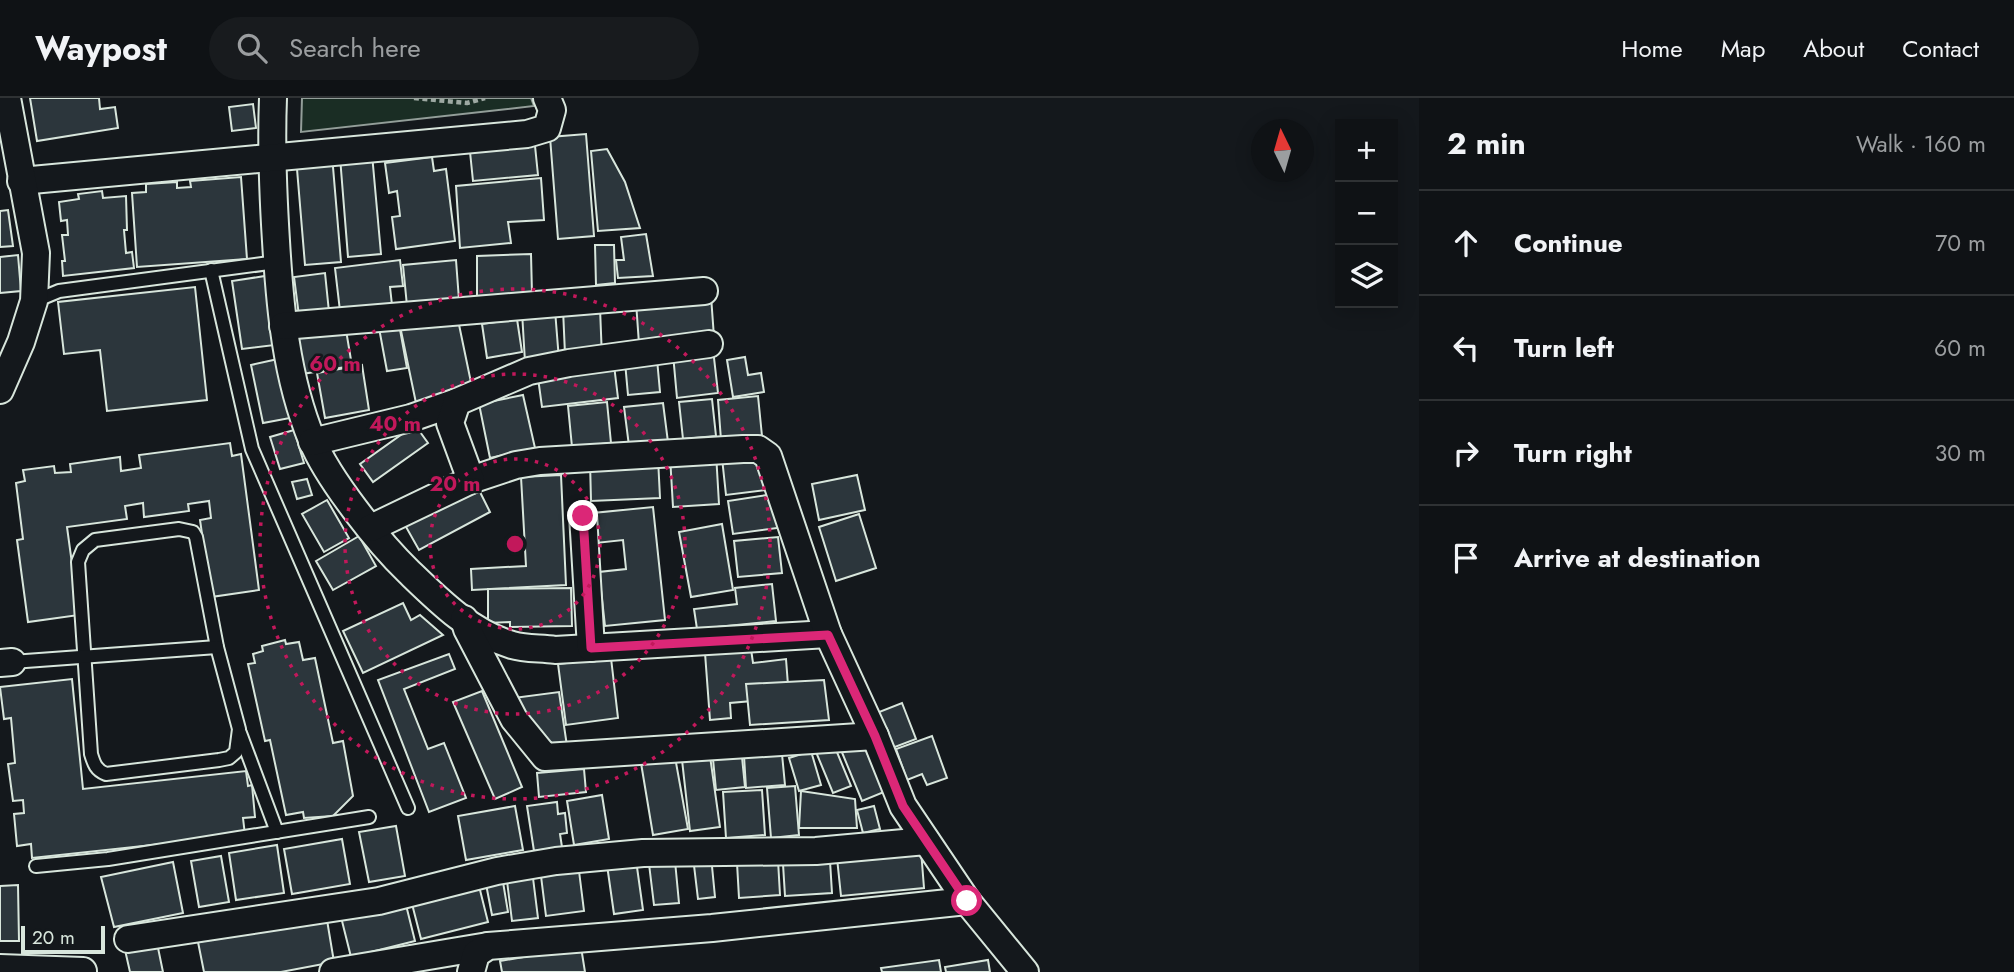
<!DOCTYPE html>
<meta charset="utf-8">
<style>
:root{--surface:#0f1215;--page:#181b1e;--text:#f1f3f6;--muted:#9b9ea0;--line:#2f3234}
body{margin:0;font-family:Jost,sans-serif;background:var(--page);color:var(--text)}
.controls{position:absolute;right:21px;top:21px;display:grid;overflow:hidden;border-radius:0px;box-shadow:0 4px 18px #0003}
.controls button{width:63px;height:63px;display:grid;place-items:center;padding:0;border:0;border-bottom:2px solid var(--line);background:var(--surface);color:var(--text);font:35px sans-serif}
.compass{position:absolute;left:1251px;top:21px;width:63px;height:63px;border-radius:50%;background:var(--surface);box-shadow:0 4px 18px #0003;rotate:355deg}
.scale{position:absolute;left:21px;bottom:18px;width:84px;box-sizing:border-box;padding-left:7px;border:4px solid #d8e6dc;border-top:0;font-size:19px;line-height:24px;white-space:nowrap;color:#d8e6dc;-webkit-text-stroke:5px #14181c;paint-order:stroke}
.stop{position:absolute;width:21px;height:21px;margin:-16px;border:5px solid #db2777;border-radius:50%;background:#fff}
.stop.end{background:#db2777;border-color:#fff;box-shadow:0 2px 7px #0008}
.list{margin:0;padding:0;list-style:none}
h2{display:flex;justify-content:space-between;align-items:center;height:91px;margin:0;padding:0 28px;font-size:30px}
h2 small{font-size:23px;font-weight:400;color:var(--muted)}
.list li{display:grid;grid-template-columns:46px 1fr auto;gap:21px;align-items:center;box-sizing:border-box;height:105px;padding:0 28px;border-top:2px solid var(--line)}
.list b{display:block;font-size:26px;white-space:nowrap}
.list em{font-size:23px;font-style:normal;color:var(--muted)}
.icon{flex:none;width:38px;height:38px;fill:none;stroke:currentColor;stroke-width:2;stroke-linecap:round;stroke-linejoin:round}
.map{position:relative;flex:none;width:1419px;height:874px;overflow:hidden}
header{display:flex;align-items:center;gap:42px;box-sizing:border-box;height:98px;padding:0 35px;background:var(--surface);border-bottom:2px solid var(--line)}
header strong{font-size:33px}
nav{display:flex;gap:38px;margin-inline-start:auto;font-size:24px}
.search{width:490px;height:63px;background:var(--page);display:flex;align-items:center;gap:18px;box-sizing:border-box;padding:0 24px;border-radius:38px;color:var(--muted);font-size:26px}
main{display:flex}
aside{flex:1;background:var(--surface)}
.map>svg:first-child{display:block}
.green{fill:#1a2d24;stroke:#939e99;stroke-width:2}
.building{fill:#2c363c;stroke:#d8e6dc;stroke-width:2}
.lines{fill:none;stroke-linecap:round;stroke-linejoin:round}
.lane-casing{stroke:#d8e6dc;stroke-width:16}
.street-casing{stroke:#d8e6dc;stroke-width:30}
.path{stroke:#9da8a2;stroke-width:4.5;stroke-dasharray:5 3.5;stroke-linecap:butt}
.lane{stroke:#14181c;stroke-width:12}
.street{stroke:#14181c;stroke-width:26}
.route{stroke:#db2777;stroke-width:9}
.ring{fill:none;stroke:#c2185b;stroke-width:3.5;stroke-dasharray:3.5 7}
.centre{fill:#c2185b;stroke:#14181c;stroke-width:3.5}
.ring-label{font-size:21px;text-anchor:middle;font-weight:bold;fill:#c2185b;stroke:#14181c;stroke-width:5;stroke-linejoin:round;paint-order:stroke}
</style>
<header>
<strong>Waypost</strong>
<div class="search"><svg class="icon" aria-label="search" viewBox="0 0 24 24"><circle cx="10" cy="10" r="6"/><path d="M15 15l6 6"/></svg>Search here</div>
<nav><a>Home</a><a>Map</a><a>About</a><a>Contact</a></nav>
</header>
<main>
<div class="map">
<svg width="1419" height="874" viewBox="0 0 1419 874">
<rect width="100%" height="100%" fill="#14181c"/>
<path class="green" d="M302 0H531L534 8 301 34Z"/>
<g class="building">
<path d="M30 0H99L100 11 115 9 118 30 37 43Z"/>
<path d="M253 6 256 30 232 33 229 9Z"/>
<path d="M586 36 594 138 558 141 550 39Z"/>
<path d="M534 38 538 77 473 83 469 44Z"/>
<path d="M607 51 625 84 640 130 598 133 591 53Z"/>
<path d="M372 56 381 156 348 159 340 59Z"/>
<path d="M332 57 341 164 305 167 296 59Z"/>
<path d="M432 59 434 73 446 71 455 143 396 151 392 119 400 118 397 93 389 95 385 65Z"/>
<path d="M241 79 247 161 137 169 132 95 146 94V86L177 84V90L191 89 190 83Z"/>
<path d="M541 80 544 122 508 124 511 145 460 150 456 88Z"/>
<path d="M102 93 103 100 126 98 127 132H124L126 155 132 154 134 170 63 178 62 163H65L62 137H68L67 122 61 123 59 104 79 101 78 96Z"/>
<path d="M8 112 13 148 0 149V113Z"/>
<path d="M646 136 653 178 618 180 616 162H624L621 139Z"/>
<path d="M595 147H614L615 185 596 187Z"/>
<path d="M531 156 532 196 477 198V158Z"/>
<path d="M18 157 21 193 0 195V159Z"/>
<path d="M400 162 403 188 390 189 392 207 340 213 335 170Z"/>
<path d="M456 162 459 202 407 208 403 167Z"/>
<path d="M325 175 329 214 299 218 294 179Z"/>
<path d="M265 178 275 247 242 251 232 183Z"/>
<path d="M195 189 207 302 107 313 100 252 64 256 58 204Z"/>
<path d="M711 198 714 239 639 246 636 204Z"/>
<path d="M600 210 602 260 565 256 563 211Z"/>
<path d="M555 212 559 262 525 264 522 214Z"/>
<path d="M457 217 473 294 416 305 400 228Z"/>
<path d="M517 221 522 254 487 260 482 226Z"/>
<path d="M345 226 352 268 302 276 295 234Z"/>
<path d="M399 226 407 270 387 273 379 230Z"/>
<path d="M713 251 718 295 677 300 673 256Z"/>
<path d="M745 259 748 277 761 275 764 294 733 299 727 262Z"/>
<path d="M278 261 290 320 263 325 251 267Z"/>
<path d="M657 261 660 294 628 297 625 264Z"/>
<path d="M362 267 369 312 325 320 317 275Z"/>
<path d="M614 267 618 300 542 309 538 280Z"/>
<path d="M523 297 535 350 490 360 479 306Z"/>
<path d="M758 298 762 338 721 342 718 302Z"/>
<path d="M712 301 716 338 683 341 679 304Z"/>
<path d="M607 304 611 345 572 349 568 308Z"/>
<path d="M663 305 668 344 629 348 624 309Z"/>
<path d="M415 327 428 345 373 384 360 366Z"/>
<path d="M294 332 304 365 280 371 270 339Z"/>
<path d="M230 345 232 358 241 356 259 492 211 499 200 422 211 420 209 403 188 406 189 413 144 419 143 405 125 408 127 421 67 429 79 517 28 524 17 442 23 441 16 385 25 383 23 372 54 368 55 375 71 374 70 366 120 359 121 373 141 370 139 357Z"/>
<path d="M716 355 719 406 673 409 670 358Z"/>
<path d="M756 357 767 392 726 397 722 360Z"/>
<path d="M658 360 660 400 591 403 590 363Z"/>
<path d="M561 377 566 487 472 492 471 471 526 468 521 379Z"/>
<path d="M857 377 865 412 819 422 812 386Z"/>
<path d="M307 381 312 397 297 401 292 384Z"/>
<path d="M474 382 490 414 419 452 401 420Z"/>
<path d="M780 395 785 429 733 436 728 403Z"/>
<path d="M327 402 349 440 324 454 302 416Z"/>
<path d="M653 409 665 522 605 528 599 474 626 471 623 442 596 445 593 415Z"/>
<path d="M859 416 876 470 836 483 819 429Z"/>
<path d="M722 426 733 492 691 499 679 434Z"/>
<path d="M359 438 376 468 333 492 316 463Z"/>
<path d="M778 439 782 475 738 479 734 443Z"/>
<path d="M772 486 776 523 697 531 694 511 737 506 735 490Z"/>
<path d="M571 490 572 528 510 529V524L488 525V491Z"/>
<path d="M403 505 411 522 420 517 443 537 363 575 343 533Z"/>
<path d="M285 542 286 546 299 544 303 562 315 560 333 645 343 643 353 698 333 718 304 720 303 714 286 717 270 642 265 643 248 566 255 565 253 556 263 553 262 548Z"/>
<path d="M751 551 753 565 786 561 789 600 730 605 731 620 710 622 705 555Z"/>
<path d="M449 556 455 571 404 591 428 651 444 645 466 700 429 714 378 582Z"/>
<path d="M611 560 618 620 566 627 558 566Z"/>
<path d="M72 581 83 691 246 673 248 688 252 687 255 719 243 720 245 737 32 760 31 746 17 748 14 716 24 715 23 702 13 703 8 666 15 665 11 620 4 621 0 589Z"/>
<path d="M824 582 829 622 750 627 746 586Z"/>
<path d="M482 593 522 689 495 701 453 604Z"/>
<path d="M559 594 567 648 527 653 499 602Z"/>
<path d="M902 605 916 641 887 652 874 616Z"/>
<path d="M932 638 947 680 927 687 922 676 907 682 896 651Z"/>
<path d="M862 643 884 694 862 703 841 652Z"/>
<path d="M834 647 851 688 833 695 816 654Z"/>
<path d="M811 653 821 687 799 693 789 660Z"/>
<path d="M782 656 785 687 746 690 744 658Z"/>
<path d="M710 658 720 729 690 733 682 662Z"/>
<path d="M675 659 688 731 653 737 641 665Z"/>
<path d="M742 659 745 689 716 692 713 661Z"/>
<path d="M584 671 586 694 539 699 537 675Z"/>
<path d="M795 688 799 737 771 740 767 690Z"/>
<path d="M762 692 765 737 726 740 723 694Z"/>
<path d="M801 693 855 701 857 730H799Z"/>
<path d="M602 697 609 741 574 747 567 703Z"/>
<path d="M557 704 558 716 565 715 567 735 560 736 562 749 534 753 527 708Z"/>
<path d="M515 708 523 752 466 762 458 718Z"/>
<path d="M874 708 880 731 863 735 857 712Z"/>
<path d="M396 728 405 778 369 784 359 734Z"/>
<path d="M342 741 350 786 292 796 284 751Z"/>
<path d="M277 747 284 795 236 802 229 755Z"/>
<path d="M921 752 924 790 841 798 837 760Z"/>
<path d="M221 758 229 804 199 809 191 763Z"/>
<path d="M711 758 715 799 698 801 693 759Z"/>
<path d="M636 762 643 812 614 816 607 767Z"/>
<path d="M778 762 780 797 739 800 737 765Z"/>
<path d="M675 763 679 805 654 807 649 766Z"/>
<path d="M830 763 832 795 785 798 783 766Z"/>
<path d="M173 764 183 815 114 829 101 779Z"/>
<path d="M579 773 584 813 546 818 541 778Z"/>
<path d="M502 778 508 814 492 817 485 781Z"/>
<path d="M533 780 538 820 512 823 507 783Z"/>
<path d="M478 784 488 824 421 841 411 802Z"/>
<path d="M18 787 19 843H0V788Z"/>
<path d="M405 803 415 843 351 859 341 819Z"/>
<path d="M327 822 334 864 281 874H204L198 844Z"/>
<path d="M157 845 163 874H130L125 852Z"/>
<path d="M581 849 585 874H502L500 863Z"/>
<path d="M939 862 941 874H882L881 870Z"/>
<path d="M988 862 990 874H946L945 869Z"/>
</g>
<g class="lines">
<g class="lane-casing">
<g id="lane">
<path d="M211 172 252 351 408 710"/>
<path d="M35 203 59 193 277 164"/>
<path d="M179 431 193 434 196 439 217 549 239 631 236 654 229 660 219 662 106 676C96 672 94 666 91 656L78 464 83 452 95 442Z"/>
<path d="M12 564 217 549"/>
<path d="M240 635 277 734"/>
<path d="M36 768 108 761 369 719"/>
</g>
</g>
<g class="street-casing">
<g id="street">
<path d="M273 0C271 48 273 95 276 143 280 210 286 279 312 342 328 381 378 444 409 474 439 503 471 535 512 547 525 551 541 550 555 552L828 536"/>
<path d="M21 83 527 36 547 30 552 12 547 0"/>
<path d="M283 228 704 193"/>
<path d="M0 292 21 244 34 203 36 155 7 0"/>
<path d="M312 344 411 320 457 304"/>
<path d="M471 382 516 367 540 363 743 351H758L768 358 828 536 875 638 903 708 967 803 1025 874"/>
<path d="M583 417 591 550"/>
<path d="M371 430 471 382 450 325 457 304 529 273 569 265 709 246"/>
<path d="M464 521 467 531 514 621 545 659 875 638"/>
<path d="M0 565 12 564"/>
<path d="M128 841 379 803 497 773 556 763 643 755 816 753 926 743"/>
<path d="M0 870 83 873"/>
<path d="M333 874 488 848"/>
<path d="M471 874 476 856 488 848 712 830 967 803"/>
</g>
</g>
<path class="path" d="M414 0 467 5 485 0"/>
<use href="#lane" class="lane"/>
<use href="#street" class="street"/>
</g>
<g class="lines">
<path class="route" d="M583 418 591 550 828 537 875 638 903 708 967 803"/>
</g>
<g class="ring">
<circle cx="515" cy="446" r="85"/>
<circle cx="515" cy="446" r="170"/>
<circle cx="515" cy="446" r="255"/>
</g>
<circle cx="515" cy="446" r="10" class="centre"/>
<g class="ring-label">
<text x="335" y="273">60 m</text>
<text x="395" y="333">40 m</text>
<text x="455" y="393">20 m</text>
</g>
</svg>
<div class="controls">
<button>+</button>
<button>−</button>
<button><svg class="icon" aria-label="layers" viewBox="0 0 24 24"><path d="M12 4l9 5-9 5-9-5zM3 14l9 5 9-5"/></svg></button>
</div>
<svg class="compass" viewBox="-18 -18 36 36"><path d="M0-13l5 13h-10z" fill="#e53935"/><path d="M0 13l5-13h-10z" fill="#9b9ea0"/></svg>
<div class="scale">20 m</div>
<div class="stop" style="left:967px;top:803px"></div>
<div class="stop end" style="left:583px;top:418px"></div>
</div>
<aside>
<h2>2 min<small>Walk · 160 m</small></h2>
<ul class="list">
<li><svg class="icon" aria-label="ahead" viewBox="0 0 24 24"><path d="M12 20V5M6 11l6-6 6 6"/></svg><div><b>Continue</b></div><em>70 m</em></li>
<li><svg class="icon" aria-label="left" viewBox="0 0 24 24"><path d="M17 20v-9H6M10 6l-5 5 5 5"/></svg><div><b>Turn left</b></div><em>60 m</em></li>
<li><svg class="icon" aria-label="right" viewBox="0 0 24 24"><path d="M7 20v-9h11M14 6l5 5-5 5"/></svg><div><b>Turn right</b></div><em>30 m</em></li>
<li><svg class="icon" aria-label="arrive" viewBox="0 0 24 24"><path d="M6 21V4h12l-3 4 3 4H6"/></svg><div><b>Arrive at destination</b></div></li>
</ul>
</aside>
</main>
